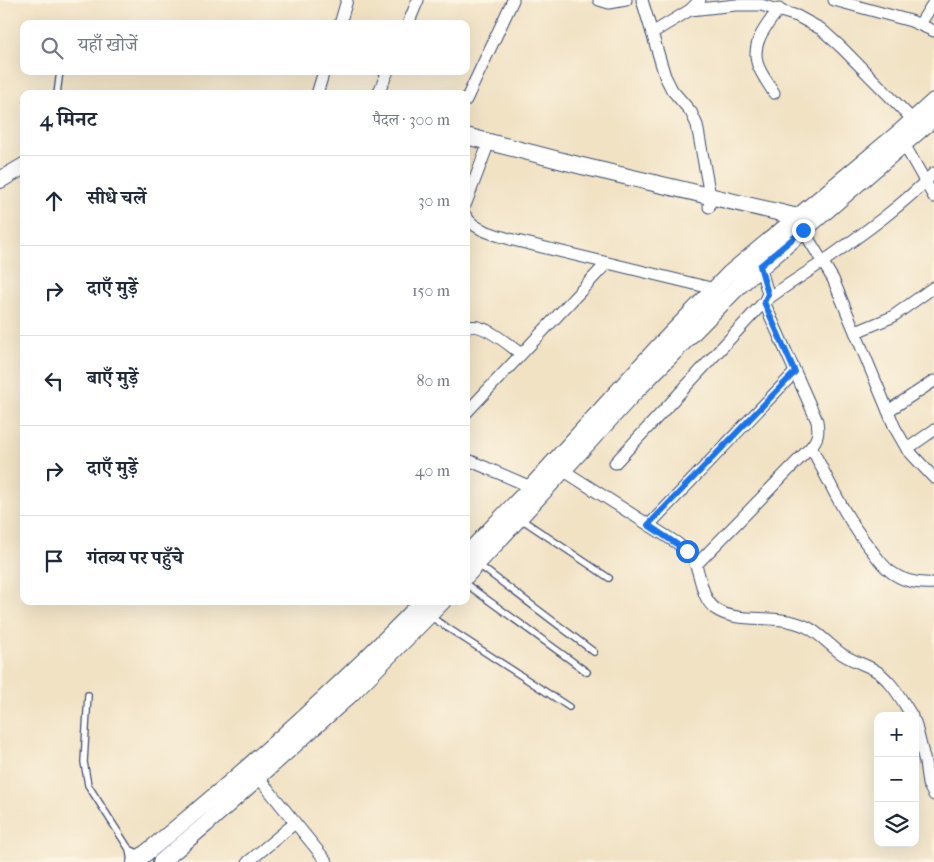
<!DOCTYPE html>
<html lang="hi">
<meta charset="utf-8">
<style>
:root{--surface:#fff;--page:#f6f6f7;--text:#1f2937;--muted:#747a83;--line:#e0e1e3}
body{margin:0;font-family:"IM FELL French Canon","Noto Serif Devanagari",serif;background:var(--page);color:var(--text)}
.controls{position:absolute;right:15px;bottom:15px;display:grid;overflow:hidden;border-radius:10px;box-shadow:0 5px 20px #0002}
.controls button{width:45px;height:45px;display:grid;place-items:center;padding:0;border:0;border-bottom:1px solid var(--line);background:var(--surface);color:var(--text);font:25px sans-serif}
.stop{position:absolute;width:15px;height:15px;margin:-11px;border:4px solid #1a73e8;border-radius:50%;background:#fff}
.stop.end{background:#1a73e8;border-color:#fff;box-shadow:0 1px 5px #0008}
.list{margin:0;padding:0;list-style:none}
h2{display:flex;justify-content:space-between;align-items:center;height:65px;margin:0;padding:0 20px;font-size:21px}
h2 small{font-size:16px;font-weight:400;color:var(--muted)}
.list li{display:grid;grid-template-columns:32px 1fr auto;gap:15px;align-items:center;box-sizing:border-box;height:90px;padding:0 20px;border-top:1px solid var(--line)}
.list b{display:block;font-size:19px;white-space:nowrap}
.list em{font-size:16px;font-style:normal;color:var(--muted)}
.icon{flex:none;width:28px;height:28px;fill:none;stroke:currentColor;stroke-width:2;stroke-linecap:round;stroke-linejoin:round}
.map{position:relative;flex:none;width:934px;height:862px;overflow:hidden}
.search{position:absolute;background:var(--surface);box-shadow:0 5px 20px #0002;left:20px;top:20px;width:450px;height:55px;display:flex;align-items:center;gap:12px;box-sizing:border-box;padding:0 18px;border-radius:10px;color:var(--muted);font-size:19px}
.panel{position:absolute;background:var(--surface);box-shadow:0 5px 20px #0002;left:20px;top:90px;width:450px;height:515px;border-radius:10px}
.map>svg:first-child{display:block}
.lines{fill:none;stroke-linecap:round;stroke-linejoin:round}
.lane-casing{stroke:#3b4a6d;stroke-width:8}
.street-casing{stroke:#3b4a6d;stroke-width:13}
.secondary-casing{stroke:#3b4a6d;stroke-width:18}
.lane{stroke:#fff;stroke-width:5.5}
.street{stroke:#fff;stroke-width:11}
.secondary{stroke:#fff;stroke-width:16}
.route{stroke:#1a73e8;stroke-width:6}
</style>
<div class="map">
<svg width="934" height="862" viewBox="0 0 934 862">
<rect width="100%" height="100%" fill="#fcf5e5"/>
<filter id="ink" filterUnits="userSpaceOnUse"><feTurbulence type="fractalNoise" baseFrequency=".02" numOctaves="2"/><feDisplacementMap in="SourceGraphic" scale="10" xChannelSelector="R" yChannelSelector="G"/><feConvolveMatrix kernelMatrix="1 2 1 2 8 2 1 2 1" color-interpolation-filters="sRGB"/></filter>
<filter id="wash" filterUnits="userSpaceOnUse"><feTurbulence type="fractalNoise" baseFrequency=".0096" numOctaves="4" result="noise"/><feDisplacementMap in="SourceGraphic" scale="20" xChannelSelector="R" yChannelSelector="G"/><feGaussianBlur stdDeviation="1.12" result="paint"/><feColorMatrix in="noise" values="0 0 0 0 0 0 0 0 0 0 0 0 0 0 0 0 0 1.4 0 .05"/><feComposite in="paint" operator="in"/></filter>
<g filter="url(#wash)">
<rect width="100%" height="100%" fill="#f1e2c4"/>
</g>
<g filter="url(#ink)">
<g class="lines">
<g class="lane-casing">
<g id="lane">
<path d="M57 94 60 71"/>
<path d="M521 519 609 578"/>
<path d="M479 565 594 652"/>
<path d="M466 584 587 672"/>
<path d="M431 617 569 707"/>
<path d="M88 695 84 762 88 785 129 849"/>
<path d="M131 862 129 849 142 855"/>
</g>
</g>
<g class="street-casing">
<g id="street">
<path d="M599 0 609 3 626 0"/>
<path d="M642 0 665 76 672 90 691 112 697 125 710 196 709 207"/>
<path d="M834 0 911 21 934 31"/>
<path d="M690 10 736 5H761L797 16 821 29 842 48 913 120"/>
<path d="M340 24 347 0"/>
<path d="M408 24 418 0"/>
<path d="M920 24 934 2"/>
<path d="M652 33 690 10 700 0"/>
<path d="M774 93C769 84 759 72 757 62 752 41 767 25 779 9"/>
<path d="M317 94 324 71"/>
<path d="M378 94 388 71"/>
<path d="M466 100 513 0"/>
<path d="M904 144 934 197"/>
<path d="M466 203 486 150"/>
<path d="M466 216C474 231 498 235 513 240L715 289"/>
<path d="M798 225 803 230 833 279 895 428 907 449 934 478"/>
<path d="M466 329C479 318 510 346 521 354"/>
<path d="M856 332 892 317 934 287"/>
<path d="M888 411 934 381"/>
<path d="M466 413 607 263"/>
<path d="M811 447C830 483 846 520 873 552 878 559 884 567 891 572 903 581 919 584 934 583"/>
<path d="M907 449 934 430"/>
<path d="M466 459 531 487"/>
<path d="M615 463 764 302C783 287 804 275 824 261 862 234 901 207 934 173"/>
<path d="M558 467 677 543C683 548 689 552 693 559 702 575 700 599 717 610 735 622 767 616 788 621 814 626 820 637 839 652 849 660 862 663 873 669 891 679 901 699 912 716"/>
<path d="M649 525 795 372"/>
<path d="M696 565 811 447C818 438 819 433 817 421L764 302 768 294 760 266"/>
<path d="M915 722 925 762 928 784 934 795"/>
<path d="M259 778 327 862"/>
<path d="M248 862 295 823"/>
</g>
</g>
<g class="secondary-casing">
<g id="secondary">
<path d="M466 136 582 166 798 217"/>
<path d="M0 180 24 166"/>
<path d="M466 555 531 487 657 348 729 274 901 131 934 101"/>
<path d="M466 576 632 395 739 286 934 118"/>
<path d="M135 862C236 780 333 695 423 601"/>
<path d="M161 862 206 824 351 694 443 601"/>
</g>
</g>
<use href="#lane" class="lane"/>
<use href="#street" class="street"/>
<use href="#secondary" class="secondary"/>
</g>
</g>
<g class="lines" filter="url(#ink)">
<path class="route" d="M687 551 648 525 795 372 764 302 768 294 760 266 803 230"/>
</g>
</svg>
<div class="controls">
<button>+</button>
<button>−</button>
<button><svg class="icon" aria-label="layers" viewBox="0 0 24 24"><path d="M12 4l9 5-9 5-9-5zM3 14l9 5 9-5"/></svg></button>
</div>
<div class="stop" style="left:687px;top:551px"></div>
<div class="stop end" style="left:803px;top:230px"></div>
<div class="search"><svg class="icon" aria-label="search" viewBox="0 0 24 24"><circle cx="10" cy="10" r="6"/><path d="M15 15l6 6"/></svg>यहाँ खोजें</div>
<section class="panel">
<h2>4 मिनट<small>पैदल · 300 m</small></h2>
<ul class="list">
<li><svg class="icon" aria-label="ahead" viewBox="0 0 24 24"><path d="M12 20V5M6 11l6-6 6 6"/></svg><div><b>सीधे चलें</b></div><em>30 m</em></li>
<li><svg class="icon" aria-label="right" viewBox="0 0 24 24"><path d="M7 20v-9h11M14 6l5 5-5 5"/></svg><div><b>दाएँ मुड़ें</b></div><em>150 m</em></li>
<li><svg class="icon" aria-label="left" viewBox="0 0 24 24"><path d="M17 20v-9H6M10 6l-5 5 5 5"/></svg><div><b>बाएँ मुड़ें</b></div><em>80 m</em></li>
<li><svg class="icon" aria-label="right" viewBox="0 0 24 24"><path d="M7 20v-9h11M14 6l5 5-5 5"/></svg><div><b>दाएँ मुड़ें</b></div><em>40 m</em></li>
<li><svg class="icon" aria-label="arrive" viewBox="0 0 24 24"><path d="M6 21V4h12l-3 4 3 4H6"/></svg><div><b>गंतव्य पर पहुँचे</b></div></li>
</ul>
</section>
</div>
